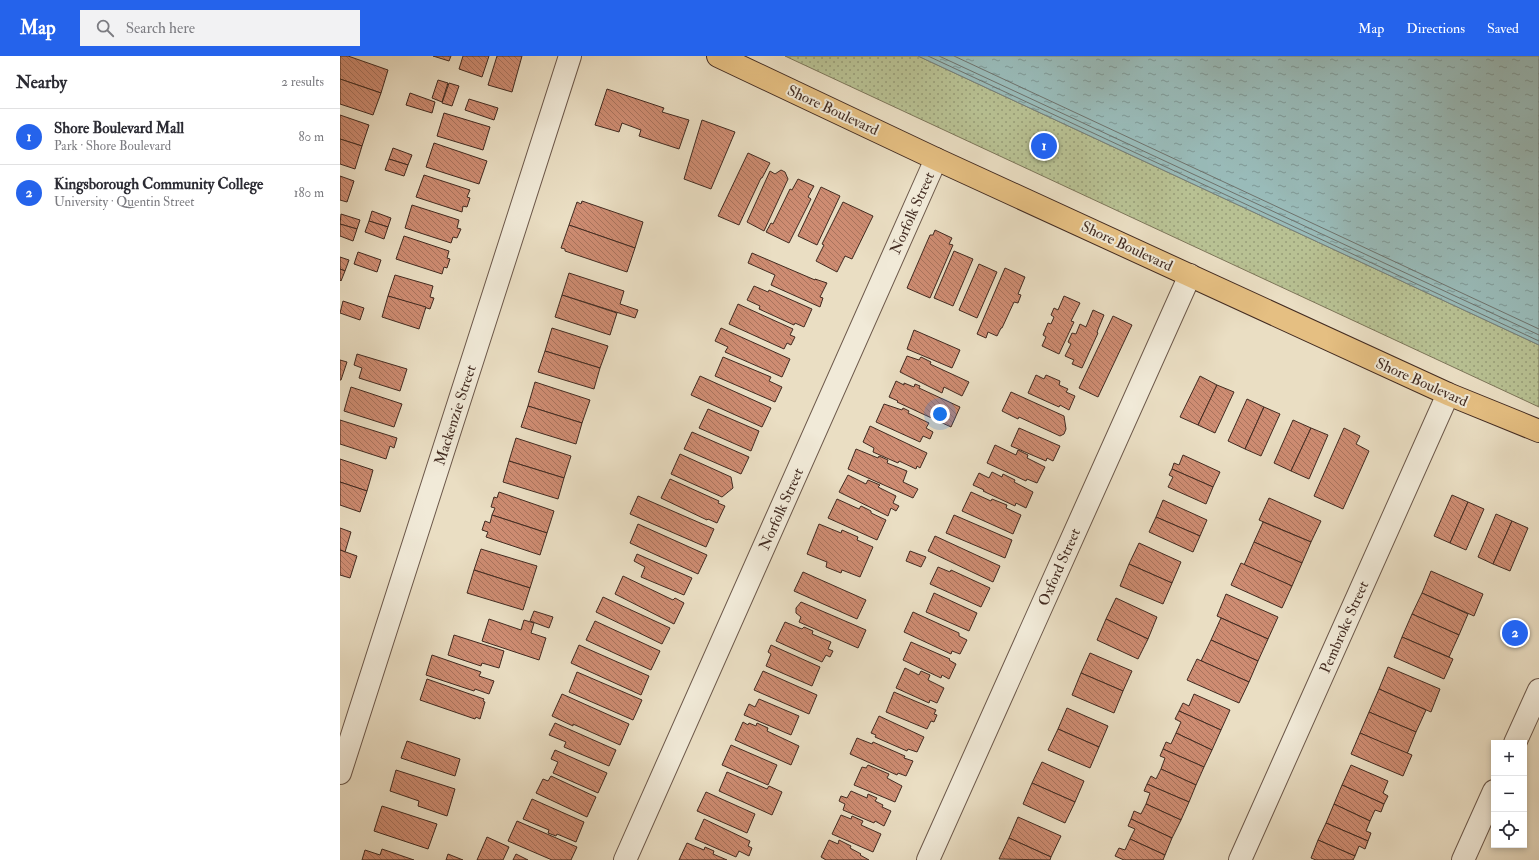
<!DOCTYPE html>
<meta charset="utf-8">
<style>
:root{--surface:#fff;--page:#f2f2f3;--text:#2b2b33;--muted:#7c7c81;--line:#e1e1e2;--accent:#2563eb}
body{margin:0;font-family:"IM FELL Double Pica",serif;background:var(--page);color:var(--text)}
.controls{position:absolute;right:12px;bottom:12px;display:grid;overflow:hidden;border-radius:0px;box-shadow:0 2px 6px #0003}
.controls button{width:36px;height:36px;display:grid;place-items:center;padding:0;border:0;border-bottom:1px solid var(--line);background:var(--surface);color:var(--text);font:20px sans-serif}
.you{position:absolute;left:600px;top:358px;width:14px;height:14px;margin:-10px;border:3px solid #fff;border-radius:50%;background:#1a73e8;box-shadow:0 0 0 6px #1a73e833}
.badge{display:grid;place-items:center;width:26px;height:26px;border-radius:50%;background:var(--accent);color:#fff;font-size:13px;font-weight:700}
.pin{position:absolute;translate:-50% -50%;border:2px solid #fff;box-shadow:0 1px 4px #0006}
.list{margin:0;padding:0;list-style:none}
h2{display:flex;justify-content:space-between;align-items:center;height:52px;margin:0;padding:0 16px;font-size:17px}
h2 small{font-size:13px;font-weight:400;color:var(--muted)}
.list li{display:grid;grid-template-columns:26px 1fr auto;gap:12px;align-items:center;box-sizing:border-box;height:56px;padding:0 16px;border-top:1px solid var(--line)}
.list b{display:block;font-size:15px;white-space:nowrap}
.list p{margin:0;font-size:13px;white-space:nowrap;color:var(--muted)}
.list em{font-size:13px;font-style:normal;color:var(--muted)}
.icon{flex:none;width:22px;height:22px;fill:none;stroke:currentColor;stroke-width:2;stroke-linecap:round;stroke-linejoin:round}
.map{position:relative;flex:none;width:1199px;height:804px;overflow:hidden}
header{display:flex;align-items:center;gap:24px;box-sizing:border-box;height:56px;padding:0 20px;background:var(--accent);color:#fff}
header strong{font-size:19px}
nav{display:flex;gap:22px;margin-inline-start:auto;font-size:14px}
.search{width:280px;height:36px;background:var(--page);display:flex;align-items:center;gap:10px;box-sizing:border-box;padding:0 14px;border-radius:0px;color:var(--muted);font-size:15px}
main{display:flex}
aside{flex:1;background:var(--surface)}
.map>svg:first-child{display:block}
.park{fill:url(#park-dots);stroke:#7d765a}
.water{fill:url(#water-ripples);stroke:#76817c}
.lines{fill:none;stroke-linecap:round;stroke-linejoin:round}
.shore{stroke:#6e736d;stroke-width:1}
.building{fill:url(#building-back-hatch);stroke:#422b21}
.minor-casing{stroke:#6c584a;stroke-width:24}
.major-casing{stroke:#422b21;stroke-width:24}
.minor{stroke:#f1ead8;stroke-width:22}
.major{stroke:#e5bf82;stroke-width:22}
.labels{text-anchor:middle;stroke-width:4;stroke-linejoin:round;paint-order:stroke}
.street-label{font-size:15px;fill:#422b21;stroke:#f1ead8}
</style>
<header>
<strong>Map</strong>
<div class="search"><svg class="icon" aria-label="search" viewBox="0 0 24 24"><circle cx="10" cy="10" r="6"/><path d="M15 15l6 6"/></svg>Search here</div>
<nav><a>Map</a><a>Directions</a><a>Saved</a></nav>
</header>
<main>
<aside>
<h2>Nearby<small>2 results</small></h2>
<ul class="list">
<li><span class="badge">1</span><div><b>Shore Boulevard Mall</b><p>Park · Shore Boulevard</p></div><em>80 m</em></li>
<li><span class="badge">2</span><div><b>Kingsborough Community College</b><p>University · Quentin Street</p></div><em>180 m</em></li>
</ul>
</aside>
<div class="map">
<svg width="1199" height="804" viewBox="0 0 1199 804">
<defs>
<pattern id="park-dots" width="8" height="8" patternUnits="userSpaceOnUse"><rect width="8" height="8" fill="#b8c193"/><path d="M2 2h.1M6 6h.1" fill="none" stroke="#979d78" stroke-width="1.8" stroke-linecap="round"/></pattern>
<pattern id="water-ripples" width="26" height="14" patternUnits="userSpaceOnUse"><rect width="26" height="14" fill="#99bbb9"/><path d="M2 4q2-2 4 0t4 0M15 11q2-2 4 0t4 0" fill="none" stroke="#7e9896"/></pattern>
<pattern id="building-back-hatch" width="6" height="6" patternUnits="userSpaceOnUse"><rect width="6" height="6" fill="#ce8c72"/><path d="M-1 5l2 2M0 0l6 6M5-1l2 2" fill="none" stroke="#a9735d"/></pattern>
</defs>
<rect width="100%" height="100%" fill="#eadec3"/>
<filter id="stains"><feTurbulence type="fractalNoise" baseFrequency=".005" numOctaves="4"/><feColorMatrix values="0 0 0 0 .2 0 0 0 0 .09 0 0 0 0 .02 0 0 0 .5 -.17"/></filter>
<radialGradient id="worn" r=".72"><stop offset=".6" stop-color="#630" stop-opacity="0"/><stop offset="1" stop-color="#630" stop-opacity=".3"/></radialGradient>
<path class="park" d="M445 0H578L1199 289V351Z"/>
<path class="water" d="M578 0H1199V289Z"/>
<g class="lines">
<g class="shore">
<path d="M588 0 1199 285"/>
<path d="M599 0 1199 279"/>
<path d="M614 0 1199 273"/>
</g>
</g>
<g class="building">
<path d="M0 0H8L48 14 41 37 0 23Z"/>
<path d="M93 0H111L109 5Z"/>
<path d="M123 0H149L142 21 119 13Z"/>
<path d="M157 0H182L172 36 148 29Z"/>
<path d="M0 23 41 37 33 59 0 48Z"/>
<path d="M98 24 108 27 102 46 92 42Z"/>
<path d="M109 27 119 30 112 50 102 47Z"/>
<path d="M267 33 324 52 322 56 349 64 339 93 299 80 301 74 282 67 279 76 255 69Z"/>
<path d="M70 37 95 46 92 57 66 49Z"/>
<path d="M129 43 158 52 154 64 125 54Z"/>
<path d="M104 57 150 71 143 94 97 80Z"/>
<path d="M0 59 29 69 22 90 0 83Z"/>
<path d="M362 64 395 76 371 133 344 123Z"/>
<path d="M0 83 22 90 15 113 0 108Z"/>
<path d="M94 87 147 105 139 128 86 111Z"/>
<path d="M53 92 72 99 68 109 49 103Z"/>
<path d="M408 97 430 107 422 122H421L399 169 378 160Z"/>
<path d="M49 103 68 109 64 120 45 114Z"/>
<path d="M441 114 445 116 448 123 424 175 407 166 430 115 435 118Z"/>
<path d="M84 119 130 134 127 141 130 142 127 151 123 150 122 156 76 141Z"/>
<path d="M0 120 14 125 7 146 0 144Z"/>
<path d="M458 123 474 130 468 141 471 143 449 187 426 176 431 167 433 168 450 133 452 134Z"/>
<path d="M481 131 500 140 477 189 458 180Z"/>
<path d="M242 145 303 166 295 192 229 169 237 146 241 148Z"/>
<path d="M503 146 533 160 512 203 505 200 497 216 476 205 484 189 482 188Z"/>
<path d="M72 149 119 164 117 172 121 173 117 182 113 181 111 187 65 172Z"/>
<path d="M32 155 51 162 48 171 29 165Z"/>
<path d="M1 158 20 164 17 173 0 168Z"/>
<path d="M29 165 48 171 44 183 25 176Z"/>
<path d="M0 168 17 173 13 185 0 180Z"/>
<path d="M229 169 295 192 287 216 225 195V193L221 192Z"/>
<path d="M595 174 612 182 609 188 613 189 590 242 567 232 590 179H593Z"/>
<path d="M64 180 109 195 107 202 110 203 107 212 104 211 102 218 56 203Z"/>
<path d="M614 195 633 203 613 250 594 242Z"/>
<path d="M18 196 41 204 37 216 14 208Z"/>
<path d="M412 197 475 224V223L487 227 480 241 483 242 480 251 431 229 435 219 408 207Z"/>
<path d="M0 201 9 204 5 215 0 213Z"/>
<path d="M639 208 657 216 637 262 619 254Z"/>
<path d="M665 212 685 221 678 238 681 239 678 247 674 246 662 272H661L657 280 648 276 646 282 637 278Z"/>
<path d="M0 213 5 215 1 225 0 224Z"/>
<path d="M229 217 284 235 280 248 298 254 295 262 222 239Z"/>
<path d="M55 219 93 230 90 241 94 242 90 253 48 240Z"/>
<path d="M414 230 428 236 429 234 472 253 464 271 455 267 454 269 419 253 420 250 407 244Z"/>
<path d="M222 239 277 257 270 279 215 261Z"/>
<path d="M48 240 86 251 79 273 42 261Z"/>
<path d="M724 240 740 247 731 265 734 266 719 298 702 290 706 281 703 279 708 267 711 268 714 261 711 259 714 252 718 254Z"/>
<path d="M3 245 24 252 20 264 0 257Z"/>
<path d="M398 248 453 273 450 279 455 281 451 289 447 287 444 293 389 268Z"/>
<path d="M753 254 764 259 757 276 758 277 742 312 732 308 734 304 725 300 731 288 728 286 732 277 736 278 740 268 746 271Z"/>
<path d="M773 260 792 269 758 341 739 332Z"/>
<path d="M212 272 268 290 260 312 205 295Z"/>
<path d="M381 272 450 303 442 321 385 296 388 291 375 285Z"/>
<path d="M574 274 620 294 612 312 567 293Z"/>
<path d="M205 295 260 312 254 333 198 316Z"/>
<path d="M17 298 67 313 60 335 19 322 22 312 14 309Z"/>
<path d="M567 300 579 304 581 301 591 306 590 308 629 326 622 340 604 331 602 337 560 316Z"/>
<path d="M383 301 431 321 429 325 442 331 435 346 375 320Z"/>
<path d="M0 304 7 306 1 324H0Z"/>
<path d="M696 319 704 323 706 319 720 325 719 329 728 333 726 336 735 340 729 354 720 349 719 351 688 337Z"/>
<path d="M360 320 431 352 422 371 351 339Z"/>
<path d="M860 320 877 329 858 369 840 361Z"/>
<path d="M556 325 564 329V327L574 331 575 328 580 330 579 332 620 351 611 371 557 346 558 345 549 341Z"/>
<path d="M195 326 250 344 242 367 188 350Z"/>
<path d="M877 329 894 336 875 377 858 369Z"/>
<path d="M11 331 62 348 54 371 4 355Z"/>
<path d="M671 336 724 360 726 373 724 378 720 380 679 361 678 363 662 355Z"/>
<path d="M907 343 924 351 905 393 888 385Z"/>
<path d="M544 348 562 354 563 352 569 355 568 357 589 367 586 372 593 376 590 383 583 380 580 386 536 366Z"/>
<path d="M188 350 242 367 236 388 181 371Z"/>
<path d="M924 351 940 358 921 400 905 393Z"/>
<path d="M368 353 419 375 411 395 359 372Z"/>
<path d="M0 364 57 382 54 392 50 390 46 403 0 388Z"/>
<path d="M953 364 971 372 951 415 934 407Z"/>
<path d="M530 370 587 397 580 412 577 410 576 413 559 405 558 407 533 396 534 392 523 386Z"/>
<path d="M679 372 720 390 713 405 707 402 706 405 671 390Z"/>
<path d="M971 372 988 379 969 423 951 415Z"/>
<path d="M1004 372 1020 380 1016 388 1029 395 1003 453 974 440Z"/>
<path d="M352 376 409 401 401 418 344 393Z"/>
<path d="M176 382 231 400 224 422 169 405Z"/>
<path d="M655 389 676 399 678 394 688 399 687 402 705 411 697 427 687 423 686 425 647 407Z"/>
<path d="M516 393 538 402 539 400 548 404 547 407 567 415 563 426 578 433 573 442 508 413Z"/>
<path d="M340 398 391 421 393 432 382 441 331 418Z"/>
<path d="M843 399 880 416 873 431 832 413 834 407 839 409Z"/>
<path d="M0 403 33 414 27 435 0 426Z"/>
<path d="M169 405 224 422 218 443 163 426Z"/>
<path d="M832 413 873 431 866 448 828 431 833 421 829 419Z"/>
<path d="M652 416 662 421 663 418 675 424 674 426 693 436 686 452 676 447 675 450 643 435 644 434 633 429 639 417 649 422Z"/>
<path d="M508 419 526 428 528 424 540 429 538 431 556 440 553 447 559 450 556 455 551 452 548 460 499 436Z"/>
<path d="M330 423 379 445 378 447 385 450 377 467 368 463 367 464 321 442Z"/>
<path d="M0 426 27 435 20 456 0 449Z"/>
<path d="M159 436 214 455 207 477 152 459 155 452 151 451 154 441 157 442Z"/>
<path d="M631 436 651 445 652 443 667 449 666 452 681 459 673 478 622 455Z"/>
<path d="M1112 439 1128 446 1110 487 1094 480Z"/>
<path d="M298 440 374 473 366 491 290 458Z"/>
<path d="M929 442 981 465 971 486 919 464Z"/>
<path d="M497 443 519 453 521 450 531 455V457L546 464 537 484 488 462Z"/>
<path d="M823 444 867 464 860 480 816 461Z"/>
<path d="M1128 446 1144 453 1126 494 1110 487Z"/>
<path d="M1156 458 1172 465 1153 508 1138 501Z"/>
<path d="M152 459 207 477 200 499 146 481 148 476 142 474 145 465 150 467Z"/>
<path d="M614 459 672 484 665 502 606 477Z"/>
<path d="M816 461 860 480 853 496 809 476Z"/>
<path d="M1172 465 1188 472 1170 515 1153 508Z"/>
<path d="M923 466 971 486 962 507 914 486Z"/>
<path d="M298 468 367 499 358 518 290 487Z"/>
<path d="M479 468 501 477 502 474 518 481 517 484 533 491 520 521 502 514 501 517 486 511 487 506 467 498Z"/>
<path d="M0 472 11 476 5 496 0 494Z"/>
<path d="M595 480 660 510 653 526 588 495Z"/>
<path d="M914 486 962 507 952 530 904 509Z"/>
<path d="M799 487 841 506 832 527 789 508Z"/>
<path d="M141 493 197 510 190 532 134 514Z"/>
<path d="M0 494 17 500 10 522 0 519Z"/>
<path d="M570 495 586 501 581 511 566 505Z"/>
<path d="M297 498 352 522 344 539 301 521 305 511 294 505Z"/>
<path d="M901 507 952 530 942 552 891 529Z"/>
<path d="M789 508 832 527 823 548 780 530Z"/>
<path d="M598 511 610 516 611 514 650 532 641 551 590 528Z"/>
<path d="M134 514 190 532 183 554 127 537Z"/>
<path d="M1091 515 1143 538 1134 560 1082 537Z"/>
<path d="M463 516 526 544 517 563 454 535Z"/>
<path d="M283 520 333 544 335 542 344 547 334 568 275 538Z"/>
<path d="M594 537 637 557 629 575 586 556Z"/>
<path d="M1082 537 1128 558 1119 579 1072 558Z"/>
<path d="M886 538 938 561 928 583 877 560Z"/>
<path d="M263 541 330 572 322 588 256 556Z"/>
<path d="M776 542 817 561 808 583 766 563Z"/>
<path d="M461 546 526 574 518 592 459 566 461 561 456 557V552Z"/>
<path d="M194 555 213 561 209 572 190 565Z"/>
<path d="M573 556 619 577V580L627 584 620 598 612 595 611 598 564 576Z"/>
<path d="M1072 558 1119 579 1109 601 1062 581Z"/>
<path d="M881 562 928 583 918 605 871 584Z"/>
<path d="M149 563 181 574 184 564 194 567 191 577 206 582 199 604 142 585Z"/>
<path d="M766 563 808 583 798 603 757 584Z"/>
<path d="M255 565 320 595 311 614 246 584Z"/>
<path d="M445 566 462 573 464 571 473 575 472 578 491 586 488 593 493 595 490 601 486 599 482 606 436 585Z"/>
<path d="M114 579 164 595 159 612 142 607 141 610 108 599Z"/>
<path d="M1062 581 1113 603 1104 623 1054 601Z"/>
<path d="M871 584 918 605 909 626 861 605Z"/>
<path d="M571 586 610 603 609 604 616 608 609 623 602 619 601 622 563 604Z"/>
<path d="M239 589 309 620 301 639 231 607Z"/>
<path d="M431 589 480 611 472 630 426 610 431 598 428 596Z"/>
<path d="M750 597 792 615 783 635 741 617Z"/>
<path d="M92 599 141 616 139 620 154 625 149 638 135 633 134 635 86 619Z"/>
<path d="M857 603 909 626 899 647 847 624Z"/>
<path d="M1048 611 1100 633 1091 656 1039 633Z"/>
<path d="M565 612 579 619 581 615 590 619 588 624 604 632 597 647 590 644 589 647 556 632Z"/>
<path d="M423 615 477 639 469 658 414 634Z"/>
<path d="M237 616 302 644 293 664 229 636Z"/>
<path d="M741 617 783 635 774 657 732 639Z"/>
<path d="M87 623 144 643 143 645 145 646 140 663 136 661 135 663 80 644Z"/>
<path d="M1039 633 1086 654 1076 676 1029 656Z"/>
<path d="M554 636 596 654 594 658 597 659 594 666 591 665 587 673 546 656Z"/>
<path d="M222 638 289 668 280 689 233 668V670L212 660Z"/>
<path d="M854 638 890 654 881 674 839 655 843 647 849 650Z"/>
<path d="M419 643 459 660 451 679 404 659 409 648 415 651Z"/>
<path d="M727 652 768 670 759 691 718 673Z"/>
<path d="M839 655 881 674 872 694 836 677 841 666 835 663Z"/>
<path d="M1029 656 1076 676 1067 698 1020 677Z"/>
<path d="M539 660 584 681 577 696 568 693 567 695 535 681 536 679 531 677Z"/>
<path d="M403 666 408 669 409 667 416 670 417 667 428 672 427 675 459 690 451 709 395 684Z"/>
<path d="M215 667 276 694 269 710 224 691 226 686 209 679Z"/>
<path d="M718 673 759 691 750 712 708 694Z"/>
<path d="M836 677 872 694 864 711 823 693 826 686 831 688Z"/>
<path d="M1020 677 1072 699 1063 720 1011 698Z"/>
<path d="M517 682 532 688 533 686 565 700 564 702 573 705 566 720 558 717 557 719 510 698Z"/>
<path d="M67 685 120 703 115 720 61 702Z"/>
<path d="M391 689 437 709 428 729 382 709Z"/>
<path d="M823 693 864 711 856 729 821 713 825 702 820 700Z"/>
<path d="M215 694 267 717 258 737 213 717 218 706 211 703Z"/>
<path d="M702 706 744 725 735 746 692 727Z"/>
<path d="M528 709 549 718 547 722 562 730 555 746 514 729 522 711 526 712Z"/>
<path d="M1011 709 1048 725 1043 737 1048 740 1044 748 1002 729Z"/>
<path d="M821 713 856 729 849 746 807 728 811 720 816 723Z"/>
<path d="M56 714 115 733 107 760 78 750 79 745 50 735Z"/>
<path d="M387 716 427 733 429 730 442 736 432 759 379 735Z"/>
<path d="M211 720 256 741 247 761 196 737 203 723 208 725Z"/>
<path d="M692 727 735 746 725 767 683 748Z"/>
<path d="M807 728 849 746 841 764 806 748 810 737 804 735Z"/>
<path d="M1002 729 1044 748 1041 756 1035 754 1030 765 994 748Z"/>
<path d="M511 735 527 742 528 738 537 742 535 745 543 749 542 751 551 755 544 770 535 765 534 767 503 754 505 748 499 745 501 740 507 742Z"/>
<path d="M366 736 415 758 407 777 357 755Z"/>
<path d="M192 743 244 766 236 786 217 778 216 780 208 777 209 774 183 763Z"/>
<path d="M806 748 841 764 832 782 791 763 794 755 801 758Z"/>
<path d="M994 748 1030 765 1026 775 1031 777 1028 785 986 767Z"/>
<path d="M42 750 97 768 88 793 34 775Z"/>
<path d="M501 759 511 763 512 760 523 765 521 769 541 778 533 796 492 778Z"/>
<path d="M678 761 721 780 711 801 669 782Z"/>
<path d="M364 763 410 785 408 790 412 792 409 800 399 795 396 801 355 783Z"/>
<path d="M791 763 832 782 825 799 790 783 795 773 788 770Z"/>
<path d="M177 765 237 791 231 804H212L168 785Z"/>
<path d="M986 767 1028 785 1025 793 1019 790 1015 800 978 784Z"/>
<path d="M147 781 169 791 163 804H137Z"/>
<path d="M669 782 711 801 710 804 659 803Z"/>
<path d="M790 783 825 799 823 804H784L775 800 779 792 785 794Z"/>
<path d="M489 784 498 788 499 784 511 790 510 792 521 798 520 799 529 804H486L481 801Z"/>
<path d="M978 784 1015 800 1013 804H976L971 802Z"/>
<path d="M347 787 364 794 365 791 374 795 373 798 387 804H339Z"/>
<path d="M42 793 74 804H22L25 794 40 799Z"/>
<path d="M108 798 123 804H106Z"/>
<path d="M176 798 188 804H173Z"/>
</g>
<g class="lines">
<g class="minor-casing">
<g id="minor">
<path d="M1175 687 1199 634"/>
<path d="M0 717 230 0"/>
<path d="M285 804 596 103"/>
<path d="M588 804 850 219"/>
<path d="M900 804 1108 338"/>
<path d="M1123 804 1154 735"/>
</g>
</g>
<g class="major-casing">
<path id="major" d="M378 0 596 103 1108 338 1199 375"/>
</g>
<use href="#minor" class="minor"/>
<use href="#major" class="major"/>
</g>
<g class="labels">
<g class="street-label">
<text transform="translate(493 54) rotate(25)" y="5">Shore Boulevard</text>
<text transform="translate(572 157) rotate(-66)" y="5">Norfolk Street</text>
<text transform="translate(787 190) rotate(25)" y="5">Shore Boulevard</text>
<text transform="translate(1082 326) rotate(24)" y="5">Shore Boulevard</text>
<text transform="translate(115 359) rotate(-72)" y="5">Mackenzie Street</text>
<text transform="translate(441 453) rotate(-66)" y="5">Norfolk Street</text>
<text transform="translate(719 511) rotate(-66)" y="5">Oxford Street</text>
<text transform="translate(1004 571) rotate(-66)" y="5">Pembroke Street</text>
</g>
</g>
<rect width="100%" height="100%" filter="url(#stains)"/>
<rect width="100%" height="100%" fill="url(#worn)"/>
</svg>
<div class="controls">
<button>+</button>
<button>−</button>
<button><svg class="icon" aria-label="locate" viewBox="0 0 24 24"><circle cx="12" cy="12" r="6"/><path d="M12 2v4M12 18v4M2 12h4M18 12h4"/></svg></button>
</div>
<div class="you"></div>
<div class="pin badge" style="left:704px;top:90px">1</div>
<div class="pin badge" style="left:1175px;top:577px">2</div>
</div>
</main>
